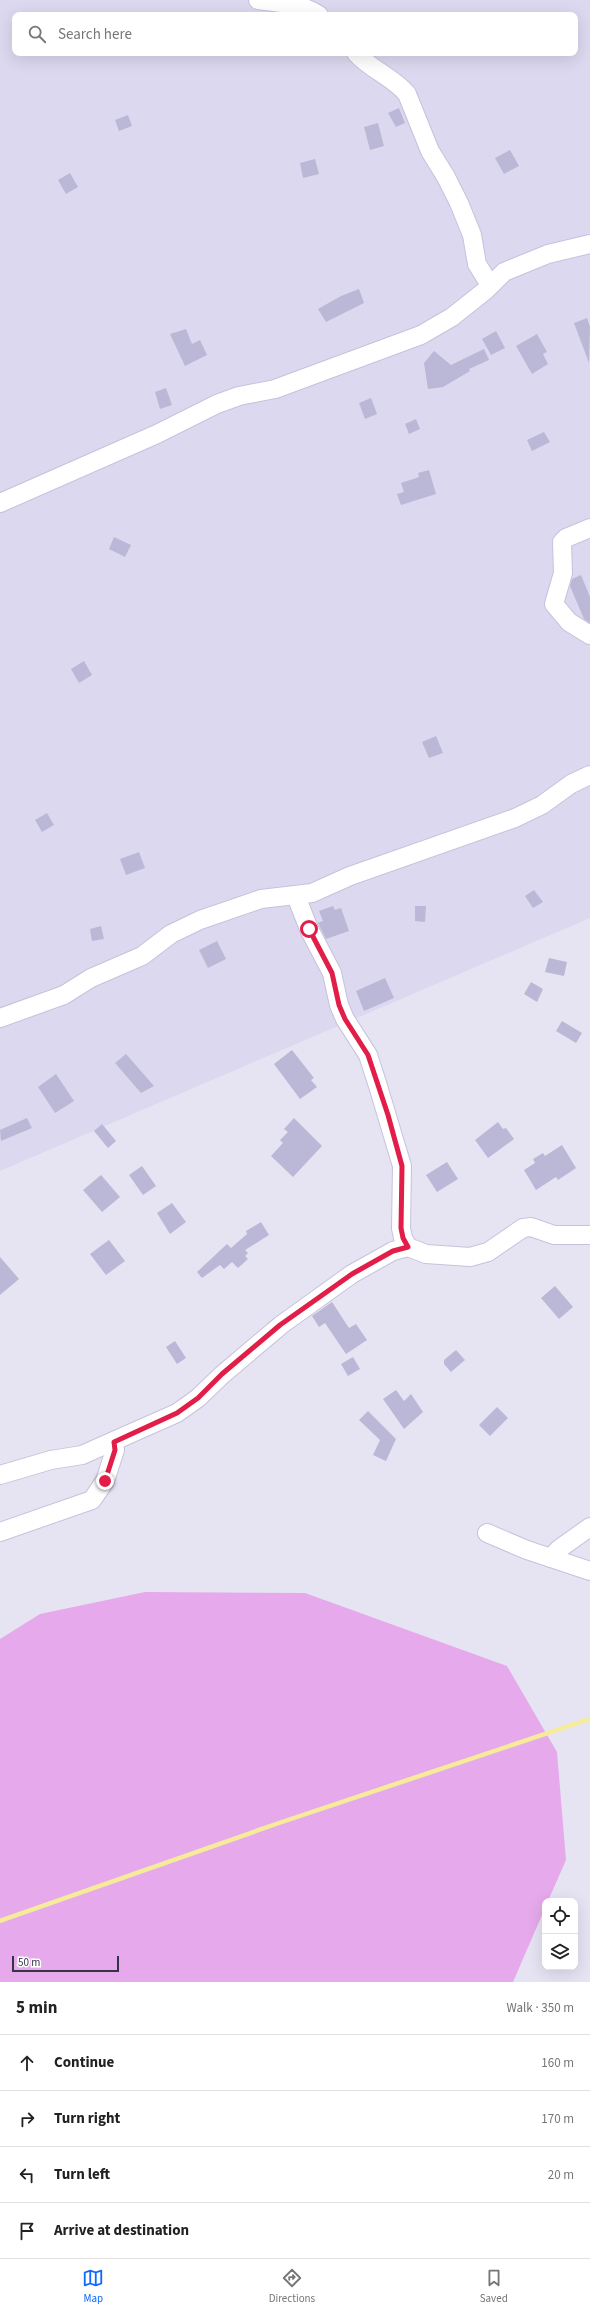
<!DOCTYPE html>
<meta charset="utf-8">
<style>
:root{--surface:#fff;--page:#f6f6f6;--text:#222;--muted:#767676;--line:#e0e0e0;--accent:#0f6aff}
body{margin:0;font-family:"Source Sans 3",sans-serif;background:var(--page);color:var(--text)}
.controls{position:absolute;right:12px;bottom:12px;display:grid;overflow:hidden;border-radius:8px;box-shadow:0 4px 16px #0002}
.controls button{width:36px;height:36px;display:grid;place-items:center;padding:0;border:0;border-bottom:1px solid var(--line);background:var(--surface);color:var(--text);font:20px sans-serif}
.scale{position:absolute;left:12px;bottom:10px;width:107px;box-sizing:border-box;padding-left:4px;border:2px solid #353346;border-top:0;font-size:11px;line-height:14px;white-space:nowrap;color:#353346;-webkit-text-stroke:3px #fff;paint-order:stroke}
.stop{position:absolute;width:12px;height:12px;margin:-9px;border:3px solid #e11d48;border-radius:50%;background:#fff}
.stop.end{background:#e11d48;border-color:#fff;box-shadow:0 1px 4px #0008}
.list{margin:0;padding:0;list-style:none}
h2{display:flex;justify-content:space-between;align-items:center;height:52px;margin:0;padding:0 16px;font-size:17px}
h2 small{font-size:13px;font-weight:400;color:var(--muted)}
.list li{display:grid;grid-template-columns:26px 1fr auto;gap:12px;align-items:center;box-sizing:border-box;height:56px;padding:0 16px;border-top:1px solid var(--line)}
.list b{display:block;font-size:15px;white-space:nowrap}
.list em{font-size:13px;font-style:normal;color:var(--muted)}
.icon{flex:none;width:22px;height:22px;fill:none;stroke:currentColor;stroke-width:2;stroke-linecap:round;stroke-linejoin:round}
.map{position:relative;flex:none;width:590px;height:1982px;overflow:hidden}
.search{position:absolute;background:var(--surface);box-shadow:0 4px 16px #0002;left:12px;right:12px;top:12px;height:44px;display:flex;align-items:center;gap:10px;box-sizing:border-box;padding:0 14px;border-radius:8px;color:var(--muted);font-size:15px}
.sheet{height:276px;background:var(--surface)}
nav{display:flex;justify-content:space-around;align-items:center;box-sizing:border-box;height:56px;border-top:1px solid var(--line);background:var(--surface);font-size:11px;color:var(--muted)}
nav a{display:grid;justify-items:center;gap:2px}
nav .on{color:var(--accent)}
.map>svg:first-child{display:block}
.residential{fill:#dcd8ef;fill-rule:evenodd}
.green{fill:#e6a9eb}
.lines{fill:none;stroke-linecap:round;stroke-linejoin:round}
.stream{stroke:#f6eb9a;stroke-width:4.5}
.building{fill:#bab8d6}
.minor-casing{stroke:#c6c2dd;stroke-width:20}
.minor{stroke:#fff;stroke-width:18}
.route{stroke:#e11d48;stroke-width:5}
</style>
<div class="map">
<svg width="590" height="1982" viewBox="0 0 590 1982">
<rect width="100%" height="100%" fill="#e6e4f3"/>
<path class="residential" d="M0 0H590V918L0 1171ZM15 15H575V53H15Z"/>
<path class="green" d="M145 1592 305 1593 507 1666 557 1752 566 1860 548 1901H545V1908L513 1982H0V1639L40 1614Z"/>
<g class="lines">
<path class="stream" d="M0 1921 276 1824 590 1719"/>
</g>
<g class="building">
<path d="M399 108 405 123 396 127 388 113Z"/>
<path d="M128 115 132 126 119 131 115 120Z"/>
<path d="M378 123 384 146 370 150 364 127Z"/>
<path d="M510 150 519 166 504 174 495 158Z"/>
<path d="M315 159 319 174 303 178 300 163Z"/>
<path d="M70 173 78 187 66 194 58 180Z"/>
<path d="M359 289 364 303 326 322 318 309 341 296Z"/>
<path d="M587 318 590 327 589 363 574 323Z"/>
<path d="M186 329 192 344 200 340 207 355 185 366 170 334Z"/>
<path d="M496 331 505 348 491 355 482 339Z"/>
<path d="M537 334 547 352 543 354 548 364 532 374 516 346Z"/>
<path d="M484 349 489 360 469 369 470 371 443 387 428 389 424 363 434 351 451 365Z"/>
<path d="M166 388 172 405 160 409 155 392Z"/>
<path d="M371 398 377 414 365 419 359 403Z"/>
<path d="M416 419 420 429 409 434 405 424Z"/>
<path d="M544 432 550 442 532 451 527 440Z"/>
<path d="M429 470 436 494 401 505 397 494 404 492 401 483 419 477 418 473Z"/>
<path d="M114 537 131 545 125 557 109 549Z"/>
<path d="M581 575 590 597V623L584 619 570 586 572 579Z"/>
<path d="M84 661 92 675 79 683 71 669Z"/>
<path d="M436 736 443 753 429 758 422 742Z"/>
<path d="M47 813 54 825 42 832 35 820Z"/>
<path d="M139 852 145 868 126 875 120 859Z"/>
<path d="M534 890 543 902 533 908 525 896Z"/>
<path d="M333 906 335 910 341 908 349 931 326 939 318 923 323 921 319 911Z"/>
<path d="M415 906H426L425 922 415 921Z"/>
<path d="M101 926 104 939 92 941 90 929Z"/>
<path d="M217 941 226 959 208 968 199 950Z"/>
<path d="M549 958 567 962 564 976 545 972Z"/>
<path d="M385 978 394 998 364 1011 356 991Z"/>
<path d="M531 982 543 989 537 1002 524 994Z"/>
<path d="M562 1021 582 1033 576 1043 556 1031Z"/>
<path d="M292 1050 314 1078 311 1080 317 1087 300 1099 274 1064Z"/>
<path d="M126 1054 154 1086 141 1093 115 1063Z"/>
<path d="M56 1074 74 1101 55 1113 38 1087Z"/>
<path d="M27 1118 32 1128 1 1141 0 1130Z"/>
<path d="M294 1118 322 1146 293 1177 271 1156 283 1143 280 1140 288 1132 284 1129Z"/>
<path d="M498 1122 503 1129 506 1128 514 1139 488 1158 475 1140Z"/>
<path d="M102 1124 116 1141 108 1148 94 1131Z"/>
<path d="M562 1145 576 1168 558 1180 556 1177 536 1190 524 1170 535 1163 533 1159 543 1153 545 1156Z"/>
<path d="M447 1162 458 1179 437 1192 426 1175Z"/>
<path d="M142 1166 156 1186 143 1195 129 1175Z"/>
<path d="M101 1175 120 1197 102 1212 83 1190Z"/>
<path d="M172 1203 186 1222 170 1234 157 1213Z"/>
<path d="M261 1222 269 1235 245 1250 248 1253 245 1256 248 1259 238 1268 232 1262 224 1269 220 1265 202 1278 197 1272 227 1244 231 1248 247 1234 246 1231Z"/>
<path d="M109 1240 125 1261 106 1275 90 1254Z"/>
<path d="M0 1257 19 1279 0 1295Z"/>
<path d="M555 1286 573 1307 559 1319 541 1298Z"/>
<path d="M332 1302 349 1328 356 1324 367 1340 346 1354 325 1323 319 1327 312 1316Z"/>
<path d="M175 1341 186 1358 177 1364 166 1347Z"/>
<path d="M456 1350 465 1360 451 1372 444 1364V1360Z"/>
<path d="M353 1357 360 1369 348 1376 341 1364Z"/>
<path d="M396 1390 404 1401 411 1394 423 1412 404 1429 383 1399Z"/>
<path d="M497 1407 508 1418 490 1436 479 1425Z"/>
<path d="M368 1411 396 1439 386 1461 373 1455 380 1440 359 1420Z"/>
</g>
<g class="lines">
<g class="minor-casing">
<g id="minor">
<path d="M258 0C280 3 300 3 319 15"/>
<path d="M356 53C371 70 393 77 407 94L430 151 446 177 459 203 472 235 477 264 490 285"/>
<path d="M0 503 157 434 217 404 239 396 275 389 421 335 452 317 486 290 504 272 548 254 590 244"/>
<path d="M590 528 566 538 562 542 563 573 554 604 569 622 590 635"/>
<path d="M296 896 309 929 332 973 339 1005 345 1019 368 1055 378 1086 402 1166 401 1228 403 1238 408 1247 426 1254 470 1257 488 1252 523 1228 531 1227 554 1235H590"/>
<path d="M0 1018 64 995 91 978 142 956 171 934 200 920 261 899 312 893 350 876 515 818 542 805 571 784 590 775"/>
<path d="M0 1475 51 1460 82 1455 177 1413 198 1398 223 1374 281 1325 352 1274 393 1251 408 1247"/>
<path d="M0 1532 92 1500 105 1481 115 1450 114 1442"/>
<path d="M487 1533 527 1550 590 1571"/>
<path d="M551 1558 559 1549 590 1527"/>
</g>
</g>
<use href="#minor" class="minor"/>
</g>
<g class="lines">
<path class="route" d="M105 1481 115 1450 114 1442 177 1413 198 1398 222 1374 280 1325 352 1274 393 1251 408 1247 403 1238 401 1228 402 1166 388 1115 368 1055 345 1019 339 1005 332 973 309 929"/>
</g>
</svg>
<div class="controls">
<button><svg class="icon" aria-label="locate" viewBox="0 0 24 24"><circle cx="12" cy="12" r="6"/><path d="M12 2v4M12 18v4M2 12h4M18 12h4"/></svg></button>
<button><svg class="icon" aria-label="layers" viewBox="0 0 24 24"><path d="M12 4l9 5-9 5-9-5zM3 14l9 5 9-5"/></svg></button>
</div>
<div class="scale">50 m</div>
<div class="stop" style="left:309px;top:929px"></div>
<div class="stop end" style="left:105px;top:1481px"></div>
<div class="search"><svg class="icon" aria-label="search" viewBox="0 0 24 24"><circle cx="10" cy="10" r="6"/><path d="M15 15l6 6"/></svg>Search here</div>
</div>
<section class="sheet">
<h2>5 min<small>Walk · 350 m</small></h2>
<ul class="list">
<li><svg class="icon" aria-label="ahead" viewBox="0 0 24 24"><path d="M12 20V5M6 11l6-6 6 6"/></svg><div><b>Continue</b></div><em>160 m</em></li>
<li><svg class="icon" aria-label="right" viewBox="0 0 24 24"><path d="M7 20v-9h11M14 6l5 5-5 5"/></svg><div><b>Turn right</b></div><em>170 m</em></li>
<li><svg class="icon" aria-label="left" viewBox="0 0 24 24"><path d="M17 20v-9H6M10 6l-5 5 5 5"/></svg><div><b>Turn left</b></div><em>20 m</em></li>
<li><svg class="icon" aria-label="arrive" viewBox="0 0 24 24"><path d="M6 21V4h12l-3 4 3 4H6"/></svg><div><b>Arrive at destination</b></div></li>
</ul>
</section>
<nav>
<a class="on"><svg class="icon" aria-label="map" viewBox="0 0 24 24"><path d="M3 6l6-2 6 2 6-2v14l-6 2-6-2-6 2zM9 4v14M15 6v14"/></svg>Map</a>
<a><svg class="icon" aria-label="directions" viewBox="0 0 24 24"><path d="M12 3l9 9-9 9-9-9zM9 14v-3h6M13 9l2 2-2 2"/></svg>Directions</a>
<a><svg class="icon" aria-label="saved" viewBox="0 0 24 24"><path d="M7 4h10v16l-5-4-5 4z"/></svg>Saved</a>
</nav>
